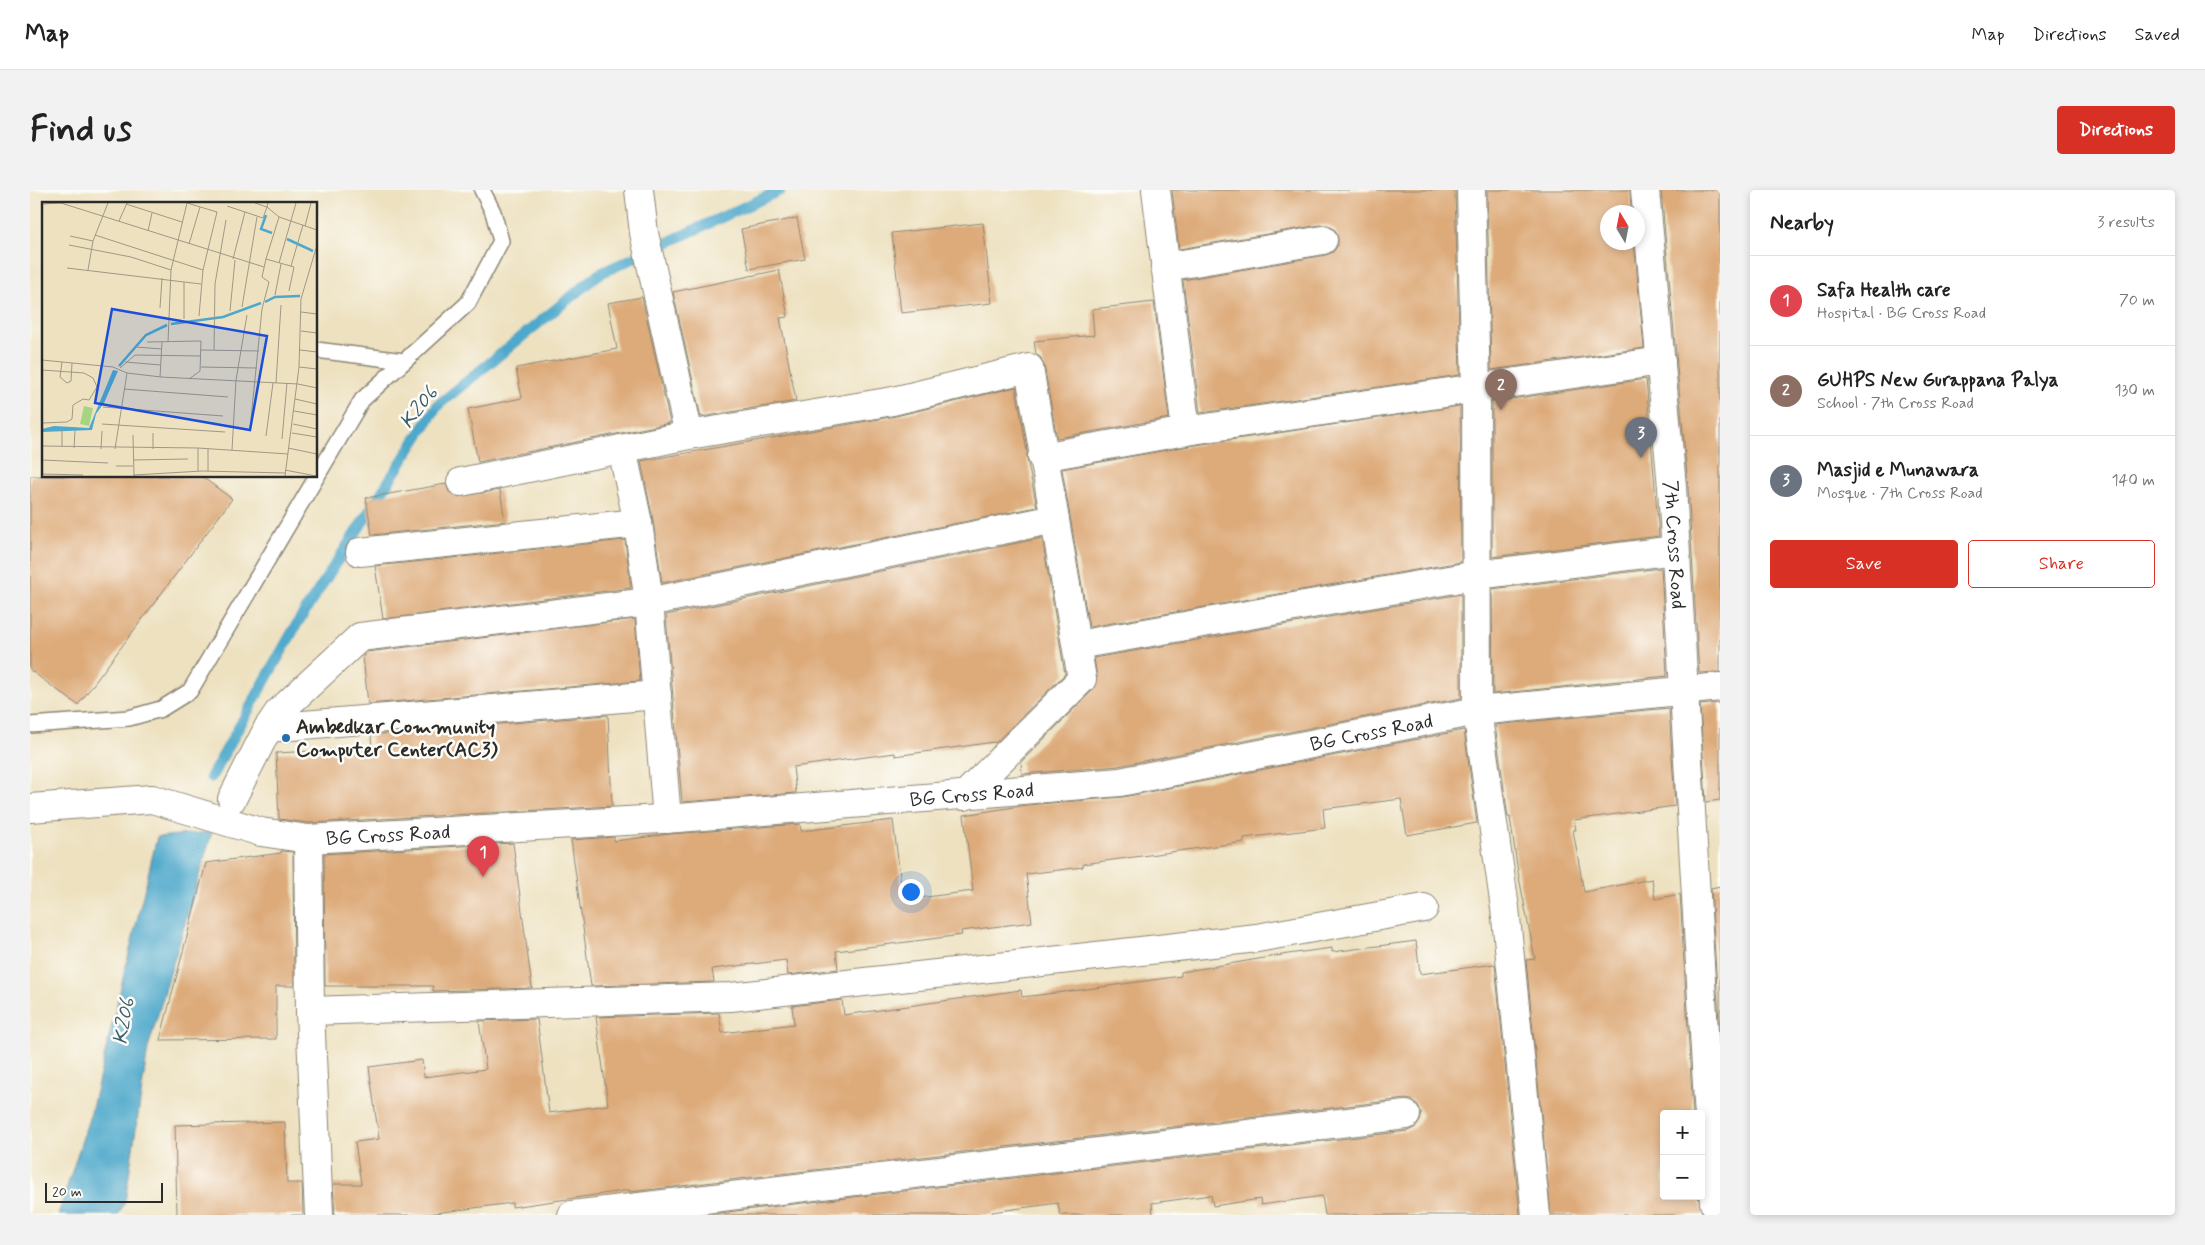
<!DOCTYPE html>
<meta charset="utf-8">
<style>
:root{--surface:#fff;--page:#f2f2f2;--text:#222;--muted:#767676;--line:#e0e0e0;--accent:#d93025}
body{margin:0;font-family:Mynerve,sans-serif;background:var(--page);color:var(--text)}
.controls{position:absolute;right:15px;bottom:15px;display:grid;overflow:hidden;border-radius:5px;box-shadow:0 2px 8px #0003}
.controls button{width:45px;height:45px;display:grid;place-items:center;padding:0;border:0;border-bottom:1px solid var(--line);background:var(--surface);color:var(--text);font:25px sans-serif}
.compass{position:absolute;left:1570px;top:15px;width:45px;height:45px;border-radius:50%;background:var(--surface);box-shadow:0 2px 8px #0003;rotate:350deg}
.scale{position:absolute;left:15px;bottom:12px;width:118px;box-sizing:border-box;padding-left:5px;border:2px solid #2b2b2b;border-top:0;font-size:14px;line-height:18px;white-space:nowrap;color:#2b2b2b;-webkit-text-stroke:4px #fdfcf7;paint-order:stroke}
.you{position:absolute;left:880px;top:701px;width:18px;height:18px;margin:-12px;border:4px solid #fff;border-radius:50%;background:#1a73e8;box-shadow:0 0 0 8px #1a73e833}
.badge{display:grid;place-items:center;width:32px;height:32px;border-radius:50%;background:var(--accent);color:#fff;font-size:16px;font-weight:700}
.pin{position:absolute;translate:-50% -41px;filter:drop-shadow(0 1px 2px #0008)}
.pin::after{content:'';position:absolute;top:26px;width:18px;height:15px;background:inherit;clip-path:polygon(0 0,100% 0,50% 100%)}
.list{margin:0;padding:0;list-style:none}
h2{display:flex;justify-content:space-between;align-items:center;height:65px;margin:0;padding:0 20px;font-size:21px}
h2 small{font-size:16px;font-weight:400;color:var(--muted)}
.list li{display:grid;grid-template-columns:32px 1fr auto;gap:15px;align-items:center;box-sizing:border-box;height:90px;padding:0 20px;border-top:1px solid var(--line)}
.list b{display:block;font-size:19px;white-space:nowrap}
.list p{margin:0;font-size:16px;white-space:nowrap;color:var(--muted)}
.list em{font-size:16px;font-style:normal;color:var(--muted)}
.actions{display:flex;gap:10px;padding:15px 20px}
.actions a{flex:1;padding:11px 0;border:1px solid var(--accent);border-radius:5px;text-align:center;font-size:18px;color:var(--accent)}
.actions .main{background:var(--accent);color:#fff}
.map{position:relative;flex:none;width:1690px;height:1025px;overflow:hidden;border-radius:5px}
header{display:flex;align-items:center;gap:30px;box-sizing:border-box;height:70px;padding:0 25px;background:var(--surface);border-bottom:1px solid var(--line)}
header strong{font-size:24px}
nav{display:flex;gap:28px;margin-inline-start:auto;font-size:18px}
.intro{display:flex;align-items:center;justify-content:space-between;box-sizing:border-box;height:120px;padding:0 30px}
h1{margin:0;font-size:35px}
.button{padding:12px 22px;border-radius:5px;background:var(--accent);color:#fff;font-size:18px;font-weight:700}
main{display:flex;gap:30px;padding:0 30px}
aside{flex:1;background:var(--surface);border-radius:5px;box-shadow:0 2px 8px #0003}
.map>svg:first-child{display:block}
.water{fill:#4da8cb;stroke:#3c6a7b}
.lines{fill:none;stroke-linecap:round;stroke-linejoin:round}
.stream{stroke:#4da8cb;stroke-width:11}
.building{fill:#ddaa79}
.service-casing{stroke:#8c8676;stroke-width:18}
.minor-casing{stroke:#8c8676;stroke-width:30}
.service{stroke:#fff;stroke-width:15}
.minor{stroke:#fff;stroke-width:28}
.poi-dot{fill:#1f6fb2;stroke:#fdfcf7;stroke-width:2}
.labels{text-anchor:middle;stroke-width:5;stroke-linejoin:round;paint-order:stroke}
.street-label{font-size:20px;fill:#2b2b2b;stroke:#fdfcf7}
.poi-label{font-size:20px;font-weight:bold;fill:#2b2b2b;stroke:#fdfcf7;text-anchor:start}
.water-label{font-size:21px;font-style:italic;fill:#395d6b;stroke:#fdfcf7}
.inset-river{fill:none;stroke:#4da8cb;stroke-width:2.5}
.inset-road{fill:none;stroke:#9f9884;stroke-width:1}
.view{fill:#1d4ed8;fill-opacity:0.15;stroke:#1d4ed8;stroke-width:2.5}
.inset-edge{fill:none;stroke:#2b2b2b;stroke-width:2.5}
</style>
<header>
<strong>Map</strong>
<nav><a>Map</a><a>Directions</a><a>Saved</a></nav>
</header>
<div class="intro"><h1>Find us</h1><a class="button">Directions</a></div>
<main>
<div class="map">
<svg width="1690" height="1025" viewBox="0 0 1690 1025">
<rect width="100%" height="100%" fill="#fdfcf7"/>
<filter id="ink" filterUnits="userSpaceOnUse"><feTurbulence type="fractalNoise" baseFrequency=".02" numOctaves="2"/><feDisplacementMap in="SourceGraphic" scale="10" xChannelSelector="R" yChannelSelector="G"/><feConvolveMatrix kernelMatrix="1 2 1 2 8 2 1 2 1" color-interpolation-filters="sRGB"/></filter>
<filter id="wash" filterUnits="userSpaceOnUse"><feTurbulence type="fractalNoise" baseFrequency=".0096" numOctaves="4" result="noise"/><feDisplacementMap in="SourceGraphic" scale="20" xChannelSelector="R" yChannelSelector="G"/><feGaussianBlur stdDeviation="1.12" result="paint"/><feColorMatrix in="noise" values="0 0 0 0 0 0 0 0 0 0 0 0 0 0 0 0 0 1.4 0 .05"/><feComposite in="paint" operator="in"/></filter>
<g filter="url(#wash)">
<rect width="100%" height="100%" fill="#ede1c0"/>
<path class="water" d="M182 642 118 858 95 1012 88 1025H28L61 922 127 647Z"/>
<g class="lines">
<path class="stream" d="M181 587 268 432 408 215 569 84 751 0"/>
</g>
<g id="blocks">
<g class="building">
<path d="M1142 0H1425L1430 185 1170 223 1153 90 1296 65 1303 62 1308 55V48L1305 40 1298 35H1290L1149 59Z"/>
<path d="M1457 0H1600L1601 22H1578V52H1604L1614 158 1461 180Z"/>
<path d="M1631 0H1690V482L1669 483 1658 296Z"/>
<path d="M767 28 775 69 719 79 711 39Z"/>
<path d="M953 33 962 113 871 123 862 43Z"/>
<path d="M749 80 758 127 750 128 766 211 671 227 643 102Z"/>
<path d="M612 107 640 233 448 272 438 219 492 208 486 178 587 159 578 113Z"/>
<path d="M1124 112 1139 228 1027 248 1014 175 1011 168 1006 164 1004 151 1064 145 1062 119Z"/>
<path d="M1616 189 1629 346 1462 367V212Z"/>
<path d="M986 197 997 262V269L1007 317 632 393 623 330 611 271 866 226Z"/>
<path d="M1430 216 1431 372 1059 437 1032 279 1159 256Z"/>
<path d="M0 286H171L202 309 48 515 0 480Z"/>
<path d="M416 294 419 302 427 307 470 300 475 331 342 345 336 308Z"/>
<path d="M1012 348 1035 484 965 553 964 552 865 566V563L763 577 766 603 652 612 636 425Z"/>
<path d="M595 350 601 398 353 429 345 376Z"/>
<path d="M1631 378 1637 486 1463 504 1462 399Z"/>
<path d="M1431 404V508L1088 576 992 584 991 572 1063 500 1067 487 1064 468Z"/>
<path d="M605 429 610 491 338 514 333 466 337 462Z"/>
<path d="M1690 513V610L1676 612 1670 515Z"/>
<path d="M1639 518 1645 616 1544 630 1546 640H1543L1554 702 1622 689 1625 709 1650 704 1663 924H1634V1006H1668L1673 1025H1521L1496 770 1505 769 1488 682 1480 627H1478L1465 535Z"/>
<path d="M578 525 582 616 279 633 249 629 246 563 342 558 341 545Z"/>
<path d="M1434 540 1447 633 1377 645 1371 609 1293 619 1295 638 1214 648V652L1053 674V677L996 684 1002 732 931 741 932 745 806 761 808 779 758 785 756 770 682 779 684 792 561 796 541 650 584 647V651L640 644 770 634 771 641 863 630 873 710 943 701 934 625 997 615 1093 607Z"/>
<path d="M483 653 502 798 403 801V796H295L294 664Z"/>
<path d="M251 661 263 662 264 796H246V849L130 850 176 673 251 663Z"/>
<path d="M1690 696V848L1681 698Z"/>
<path d="M1386 751 1390 784 1465 774 1490 1025H1295L1292 1006 1231 1015 1230 1009 1183 1016 1181 1005 1122 1013 1123 1025H1030L1028 1013 962 1022 963 1025H673L1378 941 1386 937 1390 931 1392 924 1388 915 1382 910 1375 909 600 1002V1000L482 1017V1013L390 1025H305L303 994H331L325 952 349 949 339 877 392 870 394 887 456 879 449 831 507 829 519 923 578 915 566 827 689 823 692 843 764 834 762 816 812 810 814 825 991 800 992 807 1050 800 1151 786V782L1258 764 1302 758V762Z"/>
<path d="M255 932 257 993H272L273 1025H147L145 935Z"/>
</g>
</g>
</g>
<g filter="url(#ink)">
<use href="#blocks" fill-opacity="0" stroke="#8c8676" stroke-width="1"/>
<g class="lines">
<g class="service-casing">
<g id="service">
<path d="M286 160 374 171"/>
<path d="M0 535 99 528 131 519 160 501 332 210 438 113 471 51 463 22 452 0"/>
</g>
</g>
<g class="minor-casing">
<g id="minor">
<path d="M609 0 614 43 659 245"/>
<path d="M1126 0 1156 241"/>
<path d="M1441 0 1446 199 1447 521 1475 718 1506 1025"/>
<path id="s1" d="M1615 0 1642 297 1684 1013"/>
<path d="M1135 77 1293 50"/>
<path d="M592 259 608 333 619 412 637 629"/>
<path d="M1012 267 1156 241 1631 171"/>
<path d="M431 292 659 245 863 211 999 178 1052 489 934 606"/>
<path d="M330 362 608 333"/>
<path d="M1047 455 1447 385 1645 360"/>
<path d="M238 538 627 505"/>
<path d="M202 609 238 538 248 523 330 447 619 412 1025 329"/>
<path id="s2" d="M0 618 122 609 231 642 278 649 649 628 1090 592 1447 521 1690 497"/>
<path d="M278 649 280 821 289 1025"/>
<path d="M280 821 701 807 1227 748 1394 718"/>
<path d="M542 1025 1376 925"/>
</g>
</g>
<use href="#service" class="service"/>
<use href="#minor" class="minor"/>
</g>
</g>
<circle class="poi-dot" cx="256" cy="548" r="5"/>
<g class="labels">
<g class="street-label">
<text dy="7" stroke="none"><textPath href="#s1" startOffset="356">7th Cross Road</textPath></text>
<text dy="7" stroke="none"><textPath href="#s2" startOffset="1354">BG Cross Road</textPath></text>
<text dy="7" stroke="none"><textPath href="#s2" startOffset="949">BG Cross Road</textPath></text>
<text dy="7" stroke="none"><textPath href="#s2" startOffset="364">BG Cross Road</textPath></text>
</g>
<g class="poi-label">
<text x="266" y="543">Ambedkar Community<tspan x="266" dy="23">Computer Center(AC3)</tspan></text>
</g>
<g class="water-label">
<text transform="translate(388 217) rotate(-52)" y="7">K206</text>
<text transform="translate(93 831) rotate(-81)" y="7">K206</text>
</g>
</g>
<g transform="translate(12 12)">
<rect width="275" height="275" fill="#ede1c0"/>
<path d="M42 204 51 206 47 224 38 222Z" fill="#a5d583"/>
<path d="M71 168 76 169 62 201 54 212 50 228 0 230V227L12 224 47 226Z" fill="#4da8cb"/>
<path class="inset-river" d="M224 13 219 27 230 31M245 37 271 49M223 100 233 95 258 94M129 122 181 115 219 101M77 164 104 133 125 123"/>
<path class="inset-road" d="M19 1 222 65M145 1 175 10 161 68 157 114M226 1 225 5 237 15 275 28M0 2 20 1M84 2 140 20M185 4 221 16 225 5 213 1M237 15 224 57 252 65 247 89M77 19 85 1M263 24 269 1M106 29 110 11M53 33 161 68M28 34 51 39M147 42 158 5M27 43 89 55 129 68M191 57 203 10M237 61 254 1M249 64 261 23M25 66 159 82M46 68 51 39 66 1M233 93 239 62M200 105 215 15M118 106 120 76M188 109 193 58M259 110 275 112M142 117V80M259 129 275 131M105 140 159 139 158 169 147 177M126 140 129 68 145 1M94 145 120 147M158 148 217 149M172 148 173 82 184 18M258 148 275 150M0 158 71 165 85 171 119 175 256 182 275 186M20 160 18 175 25 181 29 179 30 161M83 160 119 163M159 165 215 166M257 165 275 167M78 166 93 153 159 154M0 168 42 171 51 176 55 185 47 198 41 197 31 203 30 217 25 220 0 221M118 175 120 140M234 181 239 103M82 187 186 195M253 197 275 202M61 205 181 214M252 209 275 213M60 222 183 230M251 222 275 227M208 227 220 107 227 80 220 75 224 57M250 231 275 235M91 233 92 274M224 234 231 181M240 237 245 181M0 244 156 246 246 252M20 245V228M32 246 33 229M156 246V269M246 246 275 252M59 247 60 229M73 247 85 171M111 247V231M166 247V269M190 248 194 178 205 113M0 258 66 261M91 258 146 257M74 264H91M243 268 274 274M0 272 41 273M92 273 160 269 243 271M243 274 257 165 259 97 275 43"/>
<path class="view" d="M70 107 225 134 208 228 53 201Z"/>
<rect width="275" height="275" class="inset-edge"/>
</g>
</svg>
<div class="controls">
<button>+</button>
<button>−</button>
</div>
<svg class="compass" viewBox="-18 -18 36 36"><path d="M0-13l5 13h-10z" fill="#e53935"/><path d="M0 13l5-13h-10z" fill="#767676"/></svg>
<div class="scale">20 m</div>
<div class="you"></div>
<div class="pin badge" style="left:453px;top:687px;background:#e0444e">1</div>
<div class="pin badge" style="left:1471px;top:220px;background:#8d6e63">2</div>
<div class="pin badge" style="left:1611px;top:268px;background:#6b7280">3</div>
</div>
<aside>
<h2>Nearby<small>3 results</small></h2>
<ul class="list">
<li><span class="badge" style="background:#e0444e">1</span><div><b>Safa Health care</b><p>Hospital · BG Cross Road</p></div><em>70 m</em></li>
<li><span class="badge" style="background:#8d6e63">2</span><div><b>GUHPS New Gurappana Palya</b><p>School · 7th Cross Road</p></div><em>130 m</em></li>
<li><span class="badge" style="background:#6b7280">3</span><div><b>Masjid e Munawara</b><p>Mosque · 7th Cross Road</p></div><em>140 m</em></li>
</ul>
<div class="actions"><a class="main">Save</a><a>Share</a></div>
</aside>
</main>
